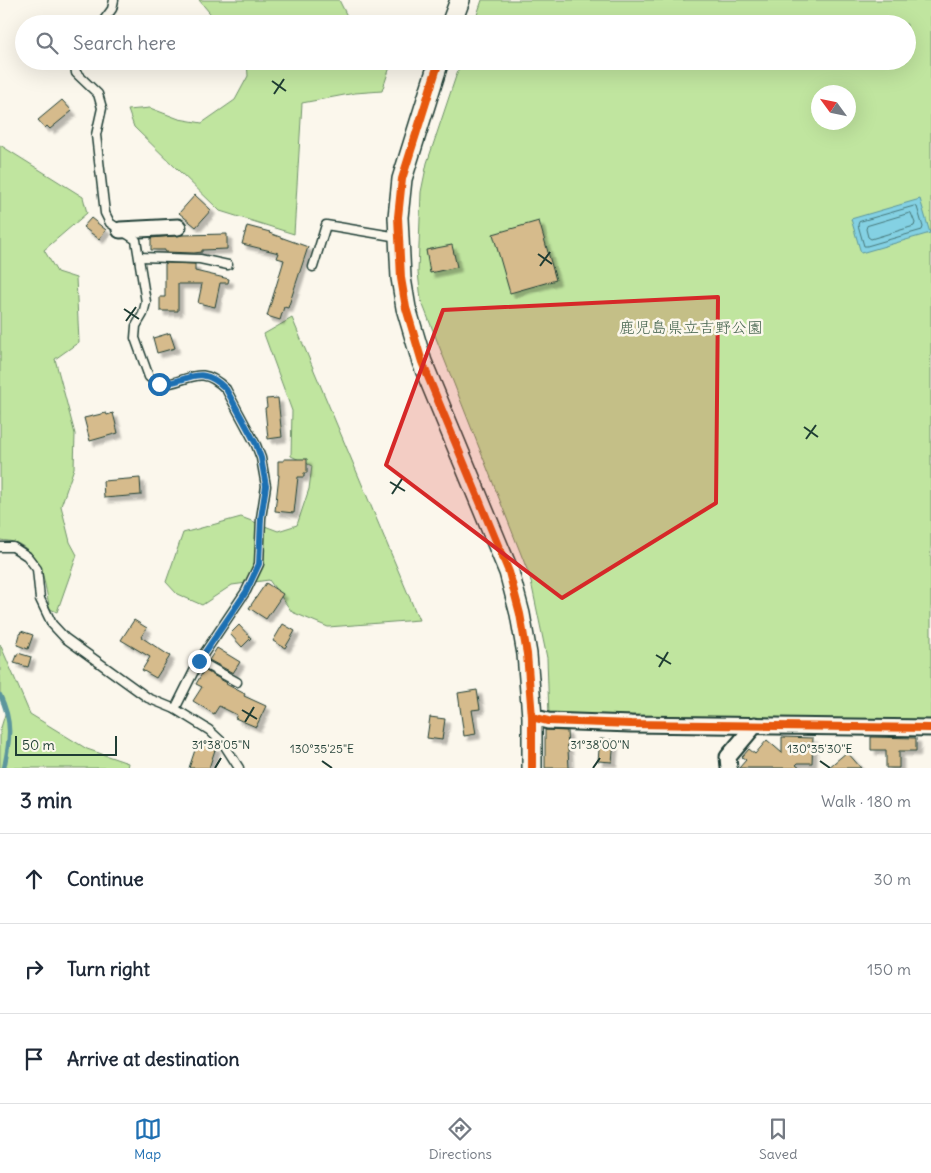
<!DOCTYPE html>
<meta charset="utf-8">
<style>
:root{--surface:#fff;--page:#f2f2f3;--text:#1f2937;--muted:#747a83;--line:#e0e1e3;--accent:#1f6fb2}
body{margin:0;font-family:Delius,"Klee One",sans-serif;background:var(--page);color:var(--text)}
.compass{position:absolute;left:811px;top:85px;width:45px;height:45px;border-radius:50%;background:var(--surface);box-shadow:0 5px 20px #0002;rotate:303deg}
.scale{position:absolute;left:15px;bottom:12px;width:102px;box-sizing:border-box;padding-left:5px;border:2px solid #1f3d34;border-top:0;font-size:14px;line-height:18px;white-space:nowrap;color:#1f3d34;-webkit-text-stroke:4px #fbf7ec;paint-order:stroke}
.stop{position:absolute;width:15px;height:15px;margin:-11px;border:4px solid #1f6fb2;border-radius:50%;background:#fff}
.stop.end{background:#1f6fb2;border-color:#fff;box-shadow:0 1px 5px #0008}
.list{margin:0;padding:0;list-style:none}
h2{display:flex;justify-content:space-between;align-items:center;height:65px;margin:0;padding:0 20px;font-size:21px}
h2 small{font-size:16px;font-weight:400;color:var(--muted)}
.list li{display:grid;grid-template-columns:32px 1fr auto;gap:15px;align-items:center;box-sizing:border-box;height:90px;padding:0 20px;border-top:1px solid var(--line)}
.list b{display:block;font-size:19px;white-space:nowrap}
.list em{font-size:16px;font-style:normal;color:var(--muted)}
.icon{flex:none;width:28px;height:28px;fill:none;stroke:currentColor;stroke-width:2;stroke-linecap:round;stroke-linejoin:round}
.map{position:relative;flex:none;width:931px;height:768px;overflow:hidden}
.search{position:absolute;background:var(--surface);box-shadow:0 5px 20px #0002;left:15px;right:15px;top:15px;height:55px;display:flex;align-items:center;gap:12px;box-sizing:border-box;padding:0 18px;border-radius:28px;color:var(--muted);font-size:19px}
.sheet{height:335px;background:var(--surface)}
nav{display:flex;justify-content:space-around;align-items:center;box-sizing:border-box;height:70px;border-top:1px solid var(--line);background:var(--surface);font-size:14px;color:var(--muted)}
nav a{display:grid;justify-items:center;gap:2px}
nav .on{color:var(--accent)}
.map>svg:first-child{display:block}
.green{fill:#c0e59f;stroke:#70916a;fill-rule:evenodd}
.water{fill:#84d1e3;stroke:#5c969d}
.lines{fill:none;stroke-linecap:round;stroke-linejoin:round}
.shore{stroke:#47787a;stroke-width:1}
.stream{stroke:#5c969d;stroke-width:4.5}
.building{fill:#d6bb8c;stroke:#1f3d34;filter:url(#shadow)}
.service-casing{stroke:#1f3d34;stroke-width:11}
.minor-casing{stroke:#1f3d34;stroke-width:19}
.tertiary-casing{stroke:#1f3d34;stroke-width:22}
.service{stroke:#fbf7ec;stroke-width:8}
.minor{stroke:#fbf7ec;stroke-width:15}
.tertiary{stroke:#fbf7ec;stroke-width:19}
.cycleway-casing{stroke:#fbf7ec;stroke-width:11}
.cycleway{stroke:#e8590c;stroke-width:8}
.route{stroke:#1f6fb2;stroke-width:6}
.marked{fill:#d62828;fill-opacity:0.2;stroke:#d62828;stroke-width:4;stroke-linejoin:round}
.ticks{fill:none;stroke:#1f3d34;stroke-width:2}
.labels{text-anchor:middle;stroke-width:5;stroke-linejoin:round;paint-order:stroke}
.park-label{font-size:16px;fill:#3f5f49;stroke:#fbf7ec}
.ticks-label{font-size:12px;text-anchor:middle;fill:#1f3d34;stroke:#fbf7ec;stroke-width:5;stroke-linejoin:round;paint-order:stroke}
</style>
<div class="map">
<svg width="931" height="768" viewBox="0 0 931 768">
<defs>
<filter id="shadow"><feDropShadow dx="4.5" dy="4.5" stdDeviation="1" flood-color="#0004"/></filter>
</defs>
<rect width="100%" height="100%" fill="#fbf7ec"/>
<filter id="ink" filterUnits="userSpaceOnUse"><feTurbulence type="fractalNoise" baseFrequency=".02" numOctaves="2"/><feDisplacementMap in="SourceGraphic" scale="10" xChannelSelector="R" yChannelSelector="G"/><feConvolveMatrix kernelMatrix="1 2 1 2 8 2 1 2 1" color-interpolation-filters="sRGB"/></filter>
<g filter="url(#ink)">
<g class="green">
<path d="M199 0H339L351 24H219Z"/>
<path d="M482 0H931V720L625 715 549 716 547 658 530 577 421 300 418 272 421 192 427 163 461 61H907V24H474ZM818 92H848V122H818Z"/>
<path d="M247 61H392L382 91 355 93 302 103 294 234 220 211 134 127 128 110 150 108 179 119 202 123 235 100 248 76Z"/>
<path d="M0 145 83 197 87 213 44 250 57 272 76 278 79 342 55 359 75 434 74 468 61 506 70 542 77 555 57 612 50 609C44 585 45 558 19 544 14 541 6 541 0 540Z"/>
<path d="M292 318 419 620 328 627 292 612 269 580 232 585 202 605 177 594 166 582 183 533 241 517 278 531 297 525 309 489 312 466 291 456 292 411 264 334Z"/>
<path d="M0 644 30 714 87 749 128 763 127 768H0V731L6 711 0 696Z"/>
</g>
<path class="water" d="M920 199 930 233 861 253 851 219Z"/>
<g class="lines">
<g class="shore">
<path d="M915 206 917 207 923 227 922 230 867 246H864L858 225 859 222Z"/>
<path d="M911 213 915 223 914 226 871 239 868 237 866 229 867 226Z"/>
</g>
<path class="stream" d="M0 695C13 722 10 740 4 768"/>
</g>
<g class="building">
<path d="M62 100 72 111 50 129 47 126 45 128 38 120Z"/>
<path d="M195 195 211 210 196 227 179 213Z"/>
<path d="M91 218 106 230 99 239 83 227Z"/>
<path d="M539 221 556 280 510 293 493 234Z"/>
<path d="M247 226 270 232 269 233 308 247 288 308 284 307 280 320 267 316 284 260 277 258 279 253 242 244Z"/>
<path d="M227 234V249L202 250V252L194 253 165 252V250H151V238L183 235Z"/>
<path d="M452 245 457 267 430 273 426 250Z"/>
<path d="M165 263 195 264V271L229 279 228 283H220L215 307 198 303 202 284H178V311H160V297H165Z"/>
<path d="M170 333 175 348 157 353 153 338Z"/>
<path d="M278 398 282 437 268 439 265 408 267 407 266 399Z"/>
<path d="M106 413 107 415 113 413 118 433 90 441 84 418Z"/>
<path d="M284 459H307V473H304V477H298L294 513 275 511 279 475H278V461H284Z"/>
<path d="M140 478 141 495 104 498 103 481Z"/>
<path d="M266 583 283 594 266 619 249 608Z"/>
<path d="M134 620 147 628 141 637 170 656 156 678 142 670 150 657 121 640Z"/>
<path d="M283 624 295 631 285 648 273 641Z"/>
<path d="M239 625 251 638 242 647 230 634Z"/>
<path d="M21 631 33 635 28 649 17 645Z"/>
<path d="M217 648 240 662 233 673 209 660Z"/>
<path d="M18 653 31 657 28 667 14 663Z"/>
<path d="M204 670 227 683 226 684 245 694 244 696 266 706 256 727 235 718 237 715 219 706 214 714 193 701 202 687 196 684Z"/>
<path d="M477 690 480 709 472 710 476 734 464 736 458 693Z"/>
<path d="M430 717 445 719 442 740 427 738Z"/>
<path d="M545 730 567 731 569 768H545Z"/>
<path d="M782 737 813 738 812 763H798L796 765 800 768H739L746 760 742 757 749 749 755 754 767 740 782 753Z"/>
<path d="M871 737 916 738V751H899V768H886V750H871Z"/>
<path d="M600 739 614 740 612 762 598 761Z"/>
<path d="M198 741 216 747 209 768H189Z"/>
<path d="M847 752 861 768H828Z"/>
</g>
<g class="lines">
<g class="service-casing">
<g id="service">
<path d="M101 24 112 9 114 0"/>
<path d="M76 61 75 66 76 73 98 94 102 108 96 135 105 213 110 223 136 240 146 302 143 314 136 326 135 338 149 377 159 385C189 383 199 362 226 389L256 445 261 458 266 486 261 518 259 564 246 591 199 661 175 709"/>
<path d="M140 257 200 259 228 265"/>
<path d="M313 267 326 225 398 237"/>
<path d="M0 547H13L27 556 37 569 40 599 52 624 65 638 148 698 175 709 209 730 223 743 239 768"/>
<path d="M199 661 237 682"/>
</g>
</g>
<g class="minor-casing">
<g id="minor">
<path d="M120 230 178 227"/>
<path d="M532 717 548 721 631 724 931 728"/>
<path d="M729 768 728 757 755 725"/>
</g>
</g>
<g class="tertiary-casing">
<g id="tertiary">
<path d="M451 24 460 0"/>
<path d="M439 61 402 179 398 217 401 278 406 308 422 362 509 572 520 614 527 654 532 717V768"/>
</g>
</g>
<use href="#service" class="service"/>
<use href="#minor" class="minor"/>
<use href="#tertiary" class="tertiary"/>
<g class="cycleway-casing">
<g id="cycleway">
<path d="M439 61 402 179 398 217 401 278 406 308 422 362 509 572 520 614 527 654 532 717V768"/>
<path d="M532 717 548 721 631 724 931 728"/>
</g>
</g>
<use href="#cycleway" class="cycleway"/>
</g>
</g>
<g class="lines" filter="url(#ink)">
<path class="route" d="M159 384C189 383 199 362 226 389L256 444 261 458 266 486 261 518 259 564 246 592 199 661"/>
</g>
<path class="marked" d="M718 297 716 503 562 598 386 465 443 310Z"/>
<path class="ticks" d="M272 81 286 91M274 94 284 79M538 254 552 264M540 266 550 252M124 309 139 319M126 321 136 307M804 427 818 437M806 439 816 425M390 482 405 491M392 494 402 479M656 655 671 664M659 667 668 652M242 710 257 719M245 722 254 707M322 761 332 768M820 761 830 768M215 768 221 758M593 768 600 758"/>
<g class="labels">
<g class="park-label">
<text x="691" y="333">鹿児島県立吉野公園</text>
</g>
</g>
<g class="ticks-label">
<text x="221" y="749">31°38'05"N</text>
<text x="600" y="749">31°38'00"N</text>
<text x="322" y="753">130°35'25"E</text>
<text x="820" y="753">130°35'30"E</text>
</g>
</svg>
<svg class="compass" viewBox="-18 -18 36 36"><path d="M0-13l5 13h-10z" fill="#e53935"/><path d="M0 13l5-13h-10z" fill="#747a83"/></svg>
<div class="scale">50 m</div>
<div class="stop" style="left:159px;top:384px"></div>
<div class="stop end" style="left:199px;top:661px"></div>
<div class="search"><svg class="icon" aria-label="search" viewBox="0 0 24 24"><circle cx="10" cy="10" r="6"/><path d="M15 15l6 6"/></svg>Search here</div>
</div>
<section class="sheet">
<h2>3 min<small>Walk · 180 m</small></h2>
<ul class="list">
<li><svg class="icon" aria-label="ahead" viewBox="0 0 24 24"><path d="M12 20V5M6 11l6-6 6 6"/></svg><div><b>Continue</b></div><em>30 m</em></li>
<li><svg class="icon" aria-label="right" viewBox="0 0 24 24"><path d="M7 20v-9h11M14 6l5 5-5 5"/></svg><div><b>Turn right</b></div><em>150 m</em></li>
<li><svg class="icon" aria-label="arrive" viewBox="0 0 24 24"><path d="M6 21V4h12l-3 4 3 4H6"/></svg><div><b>Arrive at destination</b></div></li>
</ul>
</section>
<nav>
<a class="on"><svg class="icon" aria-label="map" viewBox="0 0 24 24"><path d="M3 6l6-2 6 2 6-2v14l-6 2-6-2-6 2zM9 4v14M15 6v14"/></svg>Map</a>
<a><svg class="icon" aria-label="directions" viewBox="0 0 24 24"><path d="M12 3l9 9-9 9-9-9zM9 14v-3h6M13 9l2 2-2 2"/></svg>Directions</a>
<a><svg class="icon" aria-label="saved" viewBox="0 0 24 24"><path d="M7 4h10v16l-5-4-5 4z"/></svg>Saved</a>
</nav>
